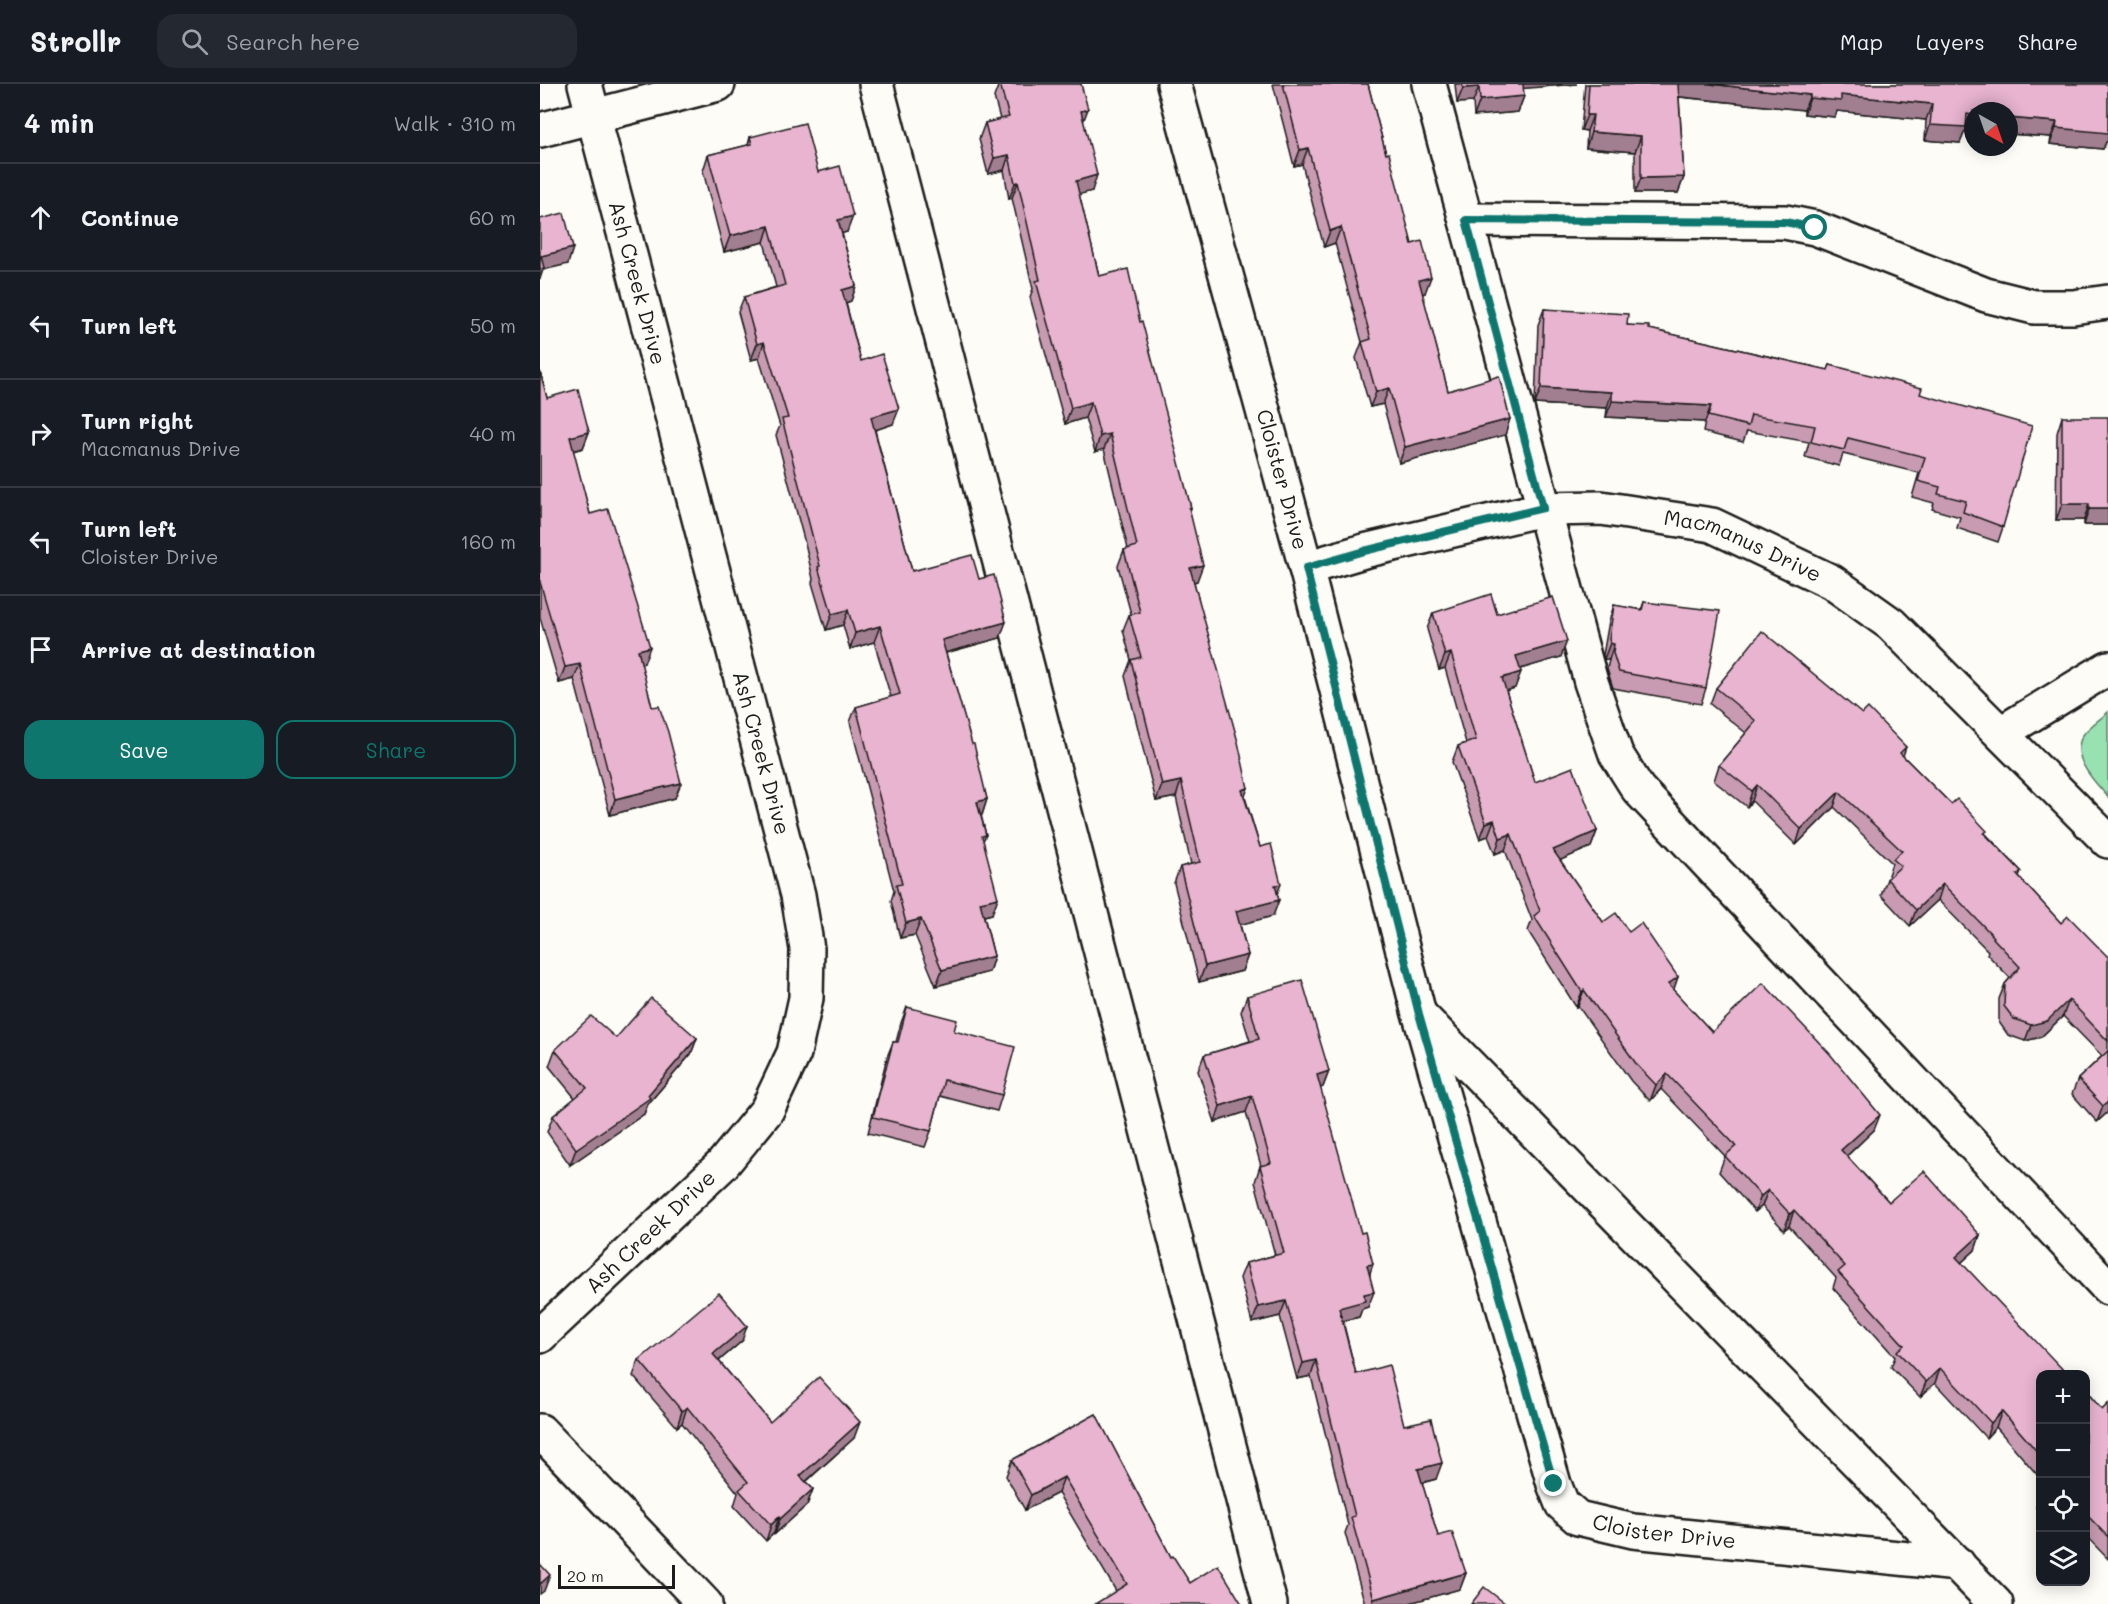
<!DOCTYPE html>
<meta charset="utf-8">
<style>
:root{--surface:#171b24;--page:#242831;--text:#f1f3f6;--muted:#9ea1a6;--line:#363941;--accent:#0f766e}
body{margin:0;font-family:Mali,sans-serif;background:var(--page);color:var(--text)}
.controls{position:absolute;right:18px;bottom:18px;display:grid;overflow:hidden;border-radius:12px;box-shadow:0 3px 15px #0003}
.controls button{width:54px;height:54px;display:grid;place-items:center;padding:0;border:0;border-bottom:2px solid var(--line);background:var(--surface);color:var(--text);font:30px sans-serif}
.compass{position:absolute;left:1424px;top:18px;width:54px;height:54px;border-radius:50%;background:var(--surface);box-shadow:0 3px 15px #0003;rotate:140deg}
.scale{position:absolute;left:18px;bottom:15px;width:117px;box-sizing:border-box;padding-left:6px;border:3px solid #1c1c1c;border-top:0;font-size:16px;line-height:21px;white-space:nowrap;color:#1c1c1c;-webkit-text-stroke:4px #fdfcf7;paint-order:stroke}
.stop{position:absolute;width:18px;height:18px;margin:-14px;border:4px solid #0f766e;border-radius:50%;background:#fff}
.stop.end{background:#0f766e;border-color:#fff;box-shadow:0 2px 6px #0008}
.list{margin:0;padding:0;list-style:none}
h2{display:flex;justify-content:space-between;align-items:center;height:78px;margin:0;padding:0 24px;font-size:26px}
h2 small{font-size:20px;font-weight:400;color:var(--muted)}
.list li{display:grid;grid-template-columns:39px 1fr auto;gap:18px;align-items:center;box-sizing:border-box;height:108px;padding:0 24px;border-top:2px solid var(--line)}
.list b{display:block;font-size:22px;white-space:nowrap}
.list p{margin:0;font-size:20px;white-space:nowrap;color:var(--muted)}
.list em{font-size:20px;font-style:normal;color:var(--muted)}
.actions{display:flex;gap:12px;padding:18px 24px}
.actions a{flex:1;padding:14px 0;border:2px solid var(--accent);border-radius:18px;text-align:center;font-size:21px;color:var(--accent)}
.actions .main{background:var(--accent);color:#fff}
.icon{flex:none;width:33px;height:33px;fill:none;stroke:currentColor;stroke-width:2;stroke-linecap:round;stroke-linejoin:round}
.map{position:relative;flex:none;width:1568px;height:1520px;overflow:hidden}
header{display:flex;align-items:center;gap:36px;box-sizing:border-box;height:84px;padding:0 30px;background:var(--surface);border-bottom:2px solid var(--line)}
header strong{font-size:28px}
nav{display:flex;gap:33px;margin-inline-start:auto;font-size:21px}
.search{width:420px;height:54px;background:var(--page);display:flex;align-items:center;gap:15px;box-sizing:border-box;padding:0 21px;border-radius:18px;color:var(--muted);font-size:22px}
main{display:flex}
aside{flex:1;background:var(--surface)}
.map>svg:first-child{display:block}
.green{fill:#98e1b0;stroke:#5a7e66;stroke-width:1.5}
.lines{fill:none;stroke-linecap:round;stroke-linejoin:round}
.minor-casing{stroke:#1c1c1c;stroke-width:38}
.minor{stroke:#fdfcf7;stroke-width:33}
.wall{fill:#c89bb2;stroke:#1c1c1c;stroke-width:1.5}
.shaded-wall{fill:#a27e91;stroke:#1c1c1c;stroke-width:1.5}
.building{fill:#e8b4cf;stroke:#1c1c1c;stroke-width:1.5}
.route{stroke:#0f766e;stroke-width:8}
.labels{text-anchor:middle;stroke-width:6;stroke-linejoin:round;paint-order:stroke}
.street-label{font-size:21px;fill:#1c1c1c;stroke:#fdfcf7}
</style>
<header>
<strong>Strollr</strong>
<div class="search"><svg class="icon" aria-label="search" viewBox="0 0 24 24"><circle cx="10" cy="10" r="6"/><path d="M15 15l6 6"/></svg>Search here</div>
<nav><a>Map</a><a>Layers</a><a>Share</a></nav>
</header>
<main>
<aside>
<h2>4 min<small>Walk · 310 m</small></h2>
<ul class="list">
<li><svg class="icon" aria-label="ahead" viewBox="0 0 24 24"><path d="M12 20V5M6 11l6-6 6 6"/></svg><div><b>Continue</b></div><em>60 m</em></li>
<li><svg class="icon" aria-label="left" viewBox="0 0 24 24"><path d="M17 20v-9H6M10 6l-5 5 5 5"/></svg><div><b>Turn left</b></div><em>50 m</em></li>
<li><svg class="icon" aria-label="right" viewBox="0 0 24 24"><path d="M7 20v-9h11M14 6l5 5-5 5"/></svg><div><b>Turn right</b><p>Macmanus Drive</p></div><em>40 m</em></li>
<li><svg class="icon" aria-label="left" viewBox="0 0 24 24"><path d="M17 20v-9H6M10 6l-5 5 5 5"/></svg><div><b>Turn left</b><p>Cloister Drive</p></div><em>160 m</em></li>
<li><svg class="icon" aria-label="arrive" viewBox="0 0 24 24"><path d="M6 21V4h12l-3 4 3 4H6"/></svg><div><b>Arrive at destination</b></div></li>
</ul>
<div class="actions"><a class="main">Save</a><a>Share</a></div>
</aside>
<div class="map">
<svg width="1568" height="1520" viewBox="0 0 1568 1520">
<rect width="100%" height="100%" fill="#fdfcf7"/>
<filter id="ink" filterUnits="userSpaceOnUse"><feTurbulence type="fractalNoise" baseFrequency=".0167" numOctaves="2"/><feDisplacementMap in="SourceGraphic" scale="12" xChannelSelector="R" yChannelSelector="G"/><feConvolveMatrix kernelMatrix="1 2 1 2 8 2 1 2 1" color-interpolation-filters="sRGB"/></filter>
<g filter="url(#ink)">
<path class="green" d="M1568 628V713C1555 698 1529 673 1543 651 1549 642 1561 635 1568 628Z"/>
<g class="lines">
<g class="minor-casing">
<g id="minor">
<path d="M336 0 730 1520"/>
<path id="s1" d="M634 0 766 484 879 930 1456 1520"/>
<path d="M889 0 1051 598 1076 670 1098 705 1568 1204"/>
<path d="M0 46 178 0"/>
<path d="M926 136 1245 138 1275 144 1446 211 1494 223H1533L1568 218"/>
<path id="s2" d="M766 484 824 467 1003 425 1061 424 1172 441 1292 498 1351 540 1568 757"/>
<path d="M1461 649 1568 584"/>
<path id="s3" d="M881 935 1014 1400 1022 1420 1038 1434 1093 1447 1418 1480"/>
<path id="s4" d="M0 1252 182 1081 227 1026 254 969 266 914 267 865 258 811 45 0"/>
<path d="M0 1347 165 1520"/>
</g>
</g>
<use href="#minor" class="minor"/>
</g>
<g class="wall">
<path d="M459 0H541L543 36 552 107 539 110 559 192 600 238 651 424 650 427 657 497 654 498 705 713 720 763 737 811 733 832 700 840 708 871 702 887 659 898 634 799 640 783 651 780 636 713 616 717 585 592 591 576 583 546 589 531 591 530 578 482 584 466 588 465 564 365 555 368 545 334 525 340 490 213 493 205 472 114 469 115 464 86 448 90 439 55 445 39 460 35 454 13Z"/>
<path d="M733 0H828L846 70 885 209H882L908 307 965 351 859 379 843 320 830 323 816 274 822 258 795 159 784 163 762 80 754 82Z"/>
<path d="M915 0H1037L983 4 984 12 978 28 934 32 933 18 917 19Z"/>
<path d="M1045 0H1568V58H1566L1563 65 1510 60 1511 53 1469 50V27H1433V47H1425L1420 59 1385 56 1386 36 1297 27 1295 33 1264 30V26L1139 13 1144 93 1138 109H1095V68L1046 64 1047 47 1041 46Z"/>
<path d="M210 53 278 88 307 148 302 149 316 202 311 217 306 219 321 277 353 340 335 346 372 487 439 495 460 554 406 569 447 715 442 731H441L446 751 443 757 452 830 444 832 454 872 449 888 396 902 375 851 360 854 351 817 354 807 310 638 316 623 351 613 334 558 310 565 303 541 286 546 272 499 273 495 266 463 236 351 240 342 219 274 211 276 198 228 204 213 236 203 224 158 184 168 163 87 168 71 208 61Z"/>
<path d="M1004 225 1109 245 1288 286 1290 281 1380 310 1463 443 1458 458 1417 444 1420 433 1392 425 1394 419 1372 413 1379 389 1303 370 1299 382 1265 373 1269 358 1207 347 1203 358 1163 348 1165 338 1066 333 1067 324 995 320 998 241Z"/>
<path d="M0 287 7 314 49 348 43 364 33 367 50 430 104 579 101 580 135 714 70 731 34 595 19 599 0 534Z"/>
<path d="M1522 333 1568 441H1544V436H1516L1517 349Z"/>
<path d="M1104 518 1166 604 1161 620 1073 604 1067 585 1069 576 1064 575 1063 571 1069 537 1074 521 1101 526Z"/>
<path d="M893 529 957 530 1021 573 980 585 975 604 966 607 995 698 1057 747 1051 763 1020 776 1063 838 1089 848 1133 906 1172 948 1334 1046 1307 1072 1349 1118 1440 1151 1435 1166 1421 1179 1500 1290V1394L1456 1343 1446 1354 1395 1299 1380 1313 1351 1283 1355 1273 1293 1204 1296 1194 1249 1142 1244 1146 1222 1122 1215 1128 1179 1088 1185 1072 1121 1005 1110 1017 1091 997 1038 922 1036 923 988 847 992 836 965 766 955 770 948 752 940 755 912 678 918 662 926 659 905 584 899 586 887 545Z"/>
<path d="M1176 604 1322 630 1366 663 1363 672 1411 720 1446 750 1481 787 1479 793 1521 839 1568 873V1028L1557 1038 1532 1010 1538 995 1562 972 1523 932 1501 953 1485 957 1468 951 1459 938V915L1465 900 1470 894 1447 870 1448 867 1398 816 1370 842 1341 811 1347 795 1349 793 1348 791 1352 779 1294 723 1256 761 1212 717 1207 723 1174 697 1179 681 1206 649 1170 620Z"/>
<path d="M707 912 789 987 783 1003 780 1004 830 1190 828 1223 822 1225 819 1233 803 1237 816 1290 864 1341 896 1395 882 1399 898 1452 926 1489 920 1505 866 1520H825L805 1449 808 1441 771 1292 757 1295 740 1232 712 1239 700 1194 706 1179 735 1171 715 1098 720 1082H721L706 1028 675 1038 658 987 664 971 710 957 701 928Z"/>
<path d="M367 923 414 947 462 1011 457 1027 400 1012 391 1047 385 1063 328 1049 347 973 353 958H356L361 939Z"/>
<path d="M76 954H157L151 970 108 1020 104 1030 30 1081 7 1048 13 1032 35 1014 9 982 15 966Z"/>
<path d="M202 1257 179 1277 230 1338 314 1354 266 1398 273 1405 267 1421 235 1450 234 1449 226 1457 194 1422 198 1409 142 1339 137 1343 93 1292 99 1276Z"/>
<path d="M1545 1306 1562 1326 1568 1320V1475L1545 1451Z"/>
<path d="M556 1330 631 1473 650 1499 702 1520 576 1507 518 1409 485 1426 466 1392 472 1376Z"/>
<path d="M1500 1410V1428L1496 1423Z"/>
</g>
<g class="shaded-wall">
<path d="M978 0H1037L976 5Z"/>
<path d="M1136 0H1170L1270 11 1264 26 1132 12Z"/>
<path d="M939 3 933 18 917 19 923 4Z"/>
<path d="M1301 11 1392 20 1386 36 1297 27 1295 33 1264 30 1270 14Z"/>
<path d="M984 12 978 28 934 32 940 16Z"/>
<path d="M548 25 542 41 541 27Z"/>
<path d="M1427 30 1433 31V47H1425L1420 59 1385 56 1390 41Z"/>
<path d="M1047 31H1053L1047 47 1041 46Z"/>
<path d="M1469 34 1517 38 1511 53 1469 50Z"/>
<path d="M1516 44 1568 45V58H1566L1563 65 1510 60Z"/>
<path d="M1051 48 1101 52 1095 68 1046 64Z"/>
<path d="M768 64 762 80 754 82 760 66Z"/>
<path d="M469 71 464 86 448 90 454 74Z"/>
<path d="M557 91 552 107 531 113 536 97Z"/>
<path d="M1144 93 1138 109H1095L1101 94Z"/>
<path d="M478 98 472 114 469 115 475 99Z"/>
<path d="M313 132 307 148 292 152 298 136Z"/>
<path d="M229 142 224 158 184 168 190 152Z"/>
<path d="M801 143 795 159 784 163 790 147Z"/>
<path d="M33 164 28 180 3 186 0 195V175L1 172Z"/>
<path d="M891 193 885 209 873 212 879 196Z"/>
<path d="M316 202 311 217 296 222 302 206Z"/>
<path d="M224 258 219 274 211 276 217 260Z"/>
<path d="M849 304 843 320 830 323 836 308Z"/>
<path d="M1001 304 1072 308 1067 324 995 320Z"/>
<path d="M1072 317 1171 322 1165 338 1066 333Z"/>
<path d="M551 318 545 334 525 340 531 324Z"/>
<path d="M359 325 353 340 326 349 331 333Z"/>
<path d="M970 335 965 351 859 379 865 363Z"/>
<path d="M49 348 43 364 24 369 30 353Z"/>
<path d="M570 350 564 365 555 368 560 352Z"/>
<path d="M1522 420H1549L1544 436H1516Z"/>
<path d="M1549 425H1568V441H1544Z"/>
<path d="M663 481 657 497 645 500 650 484Z"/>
<path d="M308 526 303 541 286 546 292 530Z"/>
<path d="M466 538 460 554 397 571 402 556Z"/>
<path d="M340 542 334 558 310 565 315 549Z"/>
<path d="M1027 557 1021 573 970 588 976 572Z"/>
<path d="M1070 559 1074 560 1069 576 1064 575Z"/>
<path d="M110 563 104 579 92 582 98 566Z"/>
<path d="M911 569 905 584 899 586 905 571Z"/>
<path d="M40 580 34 595 19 599 25 583Z"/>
<path d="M981 588 975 604 956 610 962 594Z"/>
<path d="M641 697 636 713 616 717 622 701Z"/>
<path d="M141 699 135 714 70 731 75 715Z"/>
<path d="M1217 701 1212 717 1207 723 1212 707Z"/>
<path d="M708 704 702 720V706Z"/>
<path d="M1299 708 1294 723 1256 761 1261 745Z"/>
<path d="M447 715 442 731 432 734 437 718Z"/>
<path d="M954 736 948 752 940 755 946 739Z"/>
<path d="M1057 747 1051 763 1007 782 1013 766Z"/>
<path d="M971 750 965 766 955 770 960 754Z"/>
<path d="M741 800 735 815V801Z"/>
<path d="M1403 800 1398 816 1370 842 1376 826Z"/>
<path d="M458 814 452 830 435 834 440 818Z"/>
<path d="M739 816 733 832 691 843 696 827Z"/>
<path d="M381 835 375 851 360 854 366 839Z"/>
<path d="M708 871 702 887 659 898 665 882Z"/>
<path d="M454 872 449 888 396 902 402 886Z"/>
<path d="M1138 893 1133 908 1128 900Z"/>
<path d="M1044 906 1038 922 1036 923 1042 908Z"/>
<path d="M1529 916 1523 932 1501 953 1485 957 1491 941Z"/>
<path d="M157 954 151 970 108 1020 104 1030 30 1081 36 1065 108 1011Z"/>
<path d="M789 987 783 1003 771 1007 777 991Z"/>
<path d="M1127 990 1121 1005 1110 1017 1116 1001Z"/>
<path d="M712 1012 706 1028 675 1038 680 1022Z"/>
<path d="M1568 1018V1028L1557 1038 1563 1022Z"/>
<path d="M1340 1031 1334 1046 1296 1082 1301 1066Z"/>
<path d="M1228 1106 1222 1122 1215 1128 1221 1112Z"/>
<path d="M1254 1126 1249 1142 1244 1146 1250 1130Z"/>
<path d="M1440 1151 1435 1166 1410 1189 1416 1173Z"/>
<path d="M833 1180 828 1195 827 1181Z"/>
<path d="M834 1208 828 1223 822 1225 819 1233 793 1239 799 1224 824 1210Z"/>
<path d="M746 1217 740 1232 712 1239 718 1223Z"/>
<path d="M207 1242 202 1257 168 1286 173 1270Z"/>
<path d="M776 1276 771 1292 757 1295 763 1279Z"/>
<path d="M1400 1284 1395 1299 1380 1313 1386 1298Z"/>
<path d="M147 1323 142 1339 137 1343 142 1327Z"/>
<path d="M1462 1327 1456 1343 1446 1354 1451 1339Z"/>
<path d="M320 1338 314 1354 254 1408 260 1392Z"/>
<path d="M902 1379 896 1395 873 1401 878 1385Z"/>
<path d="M524 1393 518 1409 485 1426 491 1411Z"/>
<path d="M273 1405 267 1421 235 1450 240 1435Z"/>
<path d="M239 1433 234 1449 226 1457 231 1441Z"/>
<path d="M926 1489 920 1505 866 1520H832L834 1515Z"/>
<path d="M10 1491 4 1507 0 1510V1500Z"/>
</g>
<g class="building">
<path d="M460 0H541L548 25 541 27 557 91 536 97 559 192 588 185 600 238 602 237 651 424H649L663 481 650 484 698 658 708 704 702 706 720 763 731 760 741 800 735 801 739 816 696 827 708 871 665 882 640 783 660 778 641 697 622 701 591 576 601 573 589 531 600 528 584 466 597 462 570 350 560 352 551 318 531 324 496 197 500 196 478 98 475 99 469 71 454 74 445 39 469 33Z"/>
<path d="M743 0H828L846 70 849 69 872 160 882 157 891 193 879 196 908 307 959 292 970 335 865 363 849 304 836 308 822 258 831 255 801 143 790 147 768 64 760 66Z"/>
<path d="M922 0H983L984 12 940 16 939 3 923 4Z"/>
<path d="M1049 0H1138L1144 93 1101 94V52L1051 48 1053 31H1047Z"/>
<path d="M1170 0H1568V49L1516 44 1517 38 1469 34V27H1433V31L1427 30 1426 43 1390 41 1392 20 1301 11V17L1270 14V11Z"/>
<path d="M265 39 278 88 300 82 313 132 298 136 316 202 302 206 321 277 342 270 359 325 331 333 372 487 432 471 439 495 454 491 466 538 402 556 432 660H434L447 715 437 718 446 751 442 752 458 814 440 818 454 872 402 886 381 835 366 839 356 801 362 800 316 623 360 610 340 542 315 549 308 526 292 530 278 483 280 482 271 447 242 335 248 334 224 258 217 260 204 213 245 201 229 142 190 152 168 71 212 60 210 53Z"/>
<path d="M24 129 33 164 1 172 4 184 0 185V135Z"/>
<path d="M1004 225 1088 230 1087 241 1109 242V245L1288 286 1290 281 1382 304 1380 310 1492 342 1463 443 1423 428 1426 417 1398 410 1400 403 1378 397 1385 373 1308 354 1304 366 1271 358 1275 342 1211 331 1208 342 1168 332 1171 322 1072 317V308L1001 304Z"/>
<path d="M0 287 7 314 38 305 49 348 30 353 50 430 68 425 110 563 98 566 112 623 119 622 128 648 141 699 75 715 40 580 25 583 0 498Z"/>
<path d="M1522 333H1568V425H1549V420H1522Z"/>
<path d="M951 510 957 530 1013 513 1027 557 976 572 981 588 962 594 995 698 1033 683 1057 747 1013 766 1063 838 1076 829 1089 848 1101 839 1138 893 1128 900 1172 948 1223 899 1290 970 1340 1031 1301 1066 1349 1118 1384 1087 1440 1151 1416 1173 1527 1290H1500V1371L1462 1327 1451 1339 1400 1284 1386 1298 1357 1267 1364 1261 1298 1188 1305 1182 1254 1126 1250 1130 1228 1106 1221 1112 1185 1072 1196 1062 1127 990 1116 1001 1097 981 1044 906 1042 908 994 832 1000 827 971 750 960 754 954 736 946 739 918 662 936 656 911 569 905 571 893 529Z"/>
<path d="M1104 518 1180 527 1166 604 1079 588 1073 569 1074 560 1070 559 1069 555 1074 521 1102 526Z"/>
<path d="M1222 547 1322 630 1328 624 1366 663 1360 669 1411 720 1417 715 1447 747 1444 749 1481 787 1477 791 1521 839 1528 832 1568 873V957L1529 916 1507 937 1491 941 1474 935 1464 922 1465 900 1480 883 1453 854 1454 853 1403 800 1376 826 1347 795 1361 782 1353 775 1362 767 1299 708 1261 745 1217 701 1212 707 1179 681 1216 637 1176 604Z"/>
<path d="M762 896 789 987 777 991 821 1149 825 1148 833 1180 827 1181 834 1208 824 1210 825 1217 799 1224 816 1290 849 1281 864 1341 891 1335 902 1379 878 1385 898 1452 912 1448 926 1489 834 1515 811 1433 815 1432 776 1276 763 1279 746 1217 718 1223 706 1179 744 1169 720 1082 731 1079 712 1012 680 1022 664 971 719 955 707 912Z"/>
<path d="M111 914 157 954 108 1011 110 1014 36 1065 13 1032 47 1004 15 966 51 932 76 954Z"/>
<path d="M367 923 417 936 414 947 475 963 462 1011 404 996 391 1047 333 1033 353 958H358Z"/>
<path d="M1568 967V1018L1563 1022 1538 995Z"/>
<path d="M179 1209 207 1242 173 1270 230 1338 279 1293 320 1338 260 1392 273 1405 240 1435 239 1433 231 1441 199 1406 208 1398 147 1323 142 1327 99 1276Z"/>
<path d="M1545 1306 1562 1326 1568 1320V1453L1545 1429Z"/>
<path d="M556 1330 631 1473 633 1472 650 1499 678 1481 702 1520H555L587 1500 524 1393 491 1411 472 1376Z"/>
<path d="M0 1480 10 1491 0 1500Z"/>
<path d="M944 1503 966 1520H931Z"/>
</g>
</g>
<g class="lines" filter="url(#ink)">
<path class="route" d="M1014 1400 879 930 766 484 824 467 1003 424 926 136 1245 138 1275 144"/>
</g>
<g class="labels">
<g class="street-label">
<text transform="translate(97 199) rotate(75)" y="7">Ash Creek Drive</text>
<text dy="7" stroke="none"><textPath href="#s1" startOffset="410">Cloister Drive</textPath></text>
<text dy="7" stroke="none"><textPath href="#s2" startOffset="450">Macmanus Drive</textPath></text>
<text transform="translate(221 669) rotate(75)" y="7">Ash Creek Drive</text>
<text dy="7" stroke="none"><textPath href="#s4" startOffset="152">Ash Creek Drive</textPath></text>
<text dy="7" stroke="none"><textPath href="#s3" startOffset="614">Cloister Drive</textPath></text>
</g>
</g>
</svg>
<div class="controls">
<button>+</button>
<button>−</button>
<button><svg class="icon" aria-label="locate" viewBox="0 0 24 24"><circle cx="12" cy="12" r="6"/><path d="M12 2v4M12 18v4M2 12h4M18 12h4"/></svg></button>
<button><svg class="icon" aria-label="layers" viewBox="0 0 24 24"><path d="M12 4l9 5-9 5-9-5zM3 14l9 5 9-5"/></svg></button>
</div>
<svg class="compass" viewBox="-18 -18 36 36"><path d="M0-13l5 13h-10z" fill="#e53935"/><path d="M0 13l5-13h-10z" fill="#9ea1a6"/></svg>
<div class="scale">20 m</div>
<div class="stop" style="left:1275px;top:144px"></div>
<div class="stop end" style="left:1014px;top:1400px"></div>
</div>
</main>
